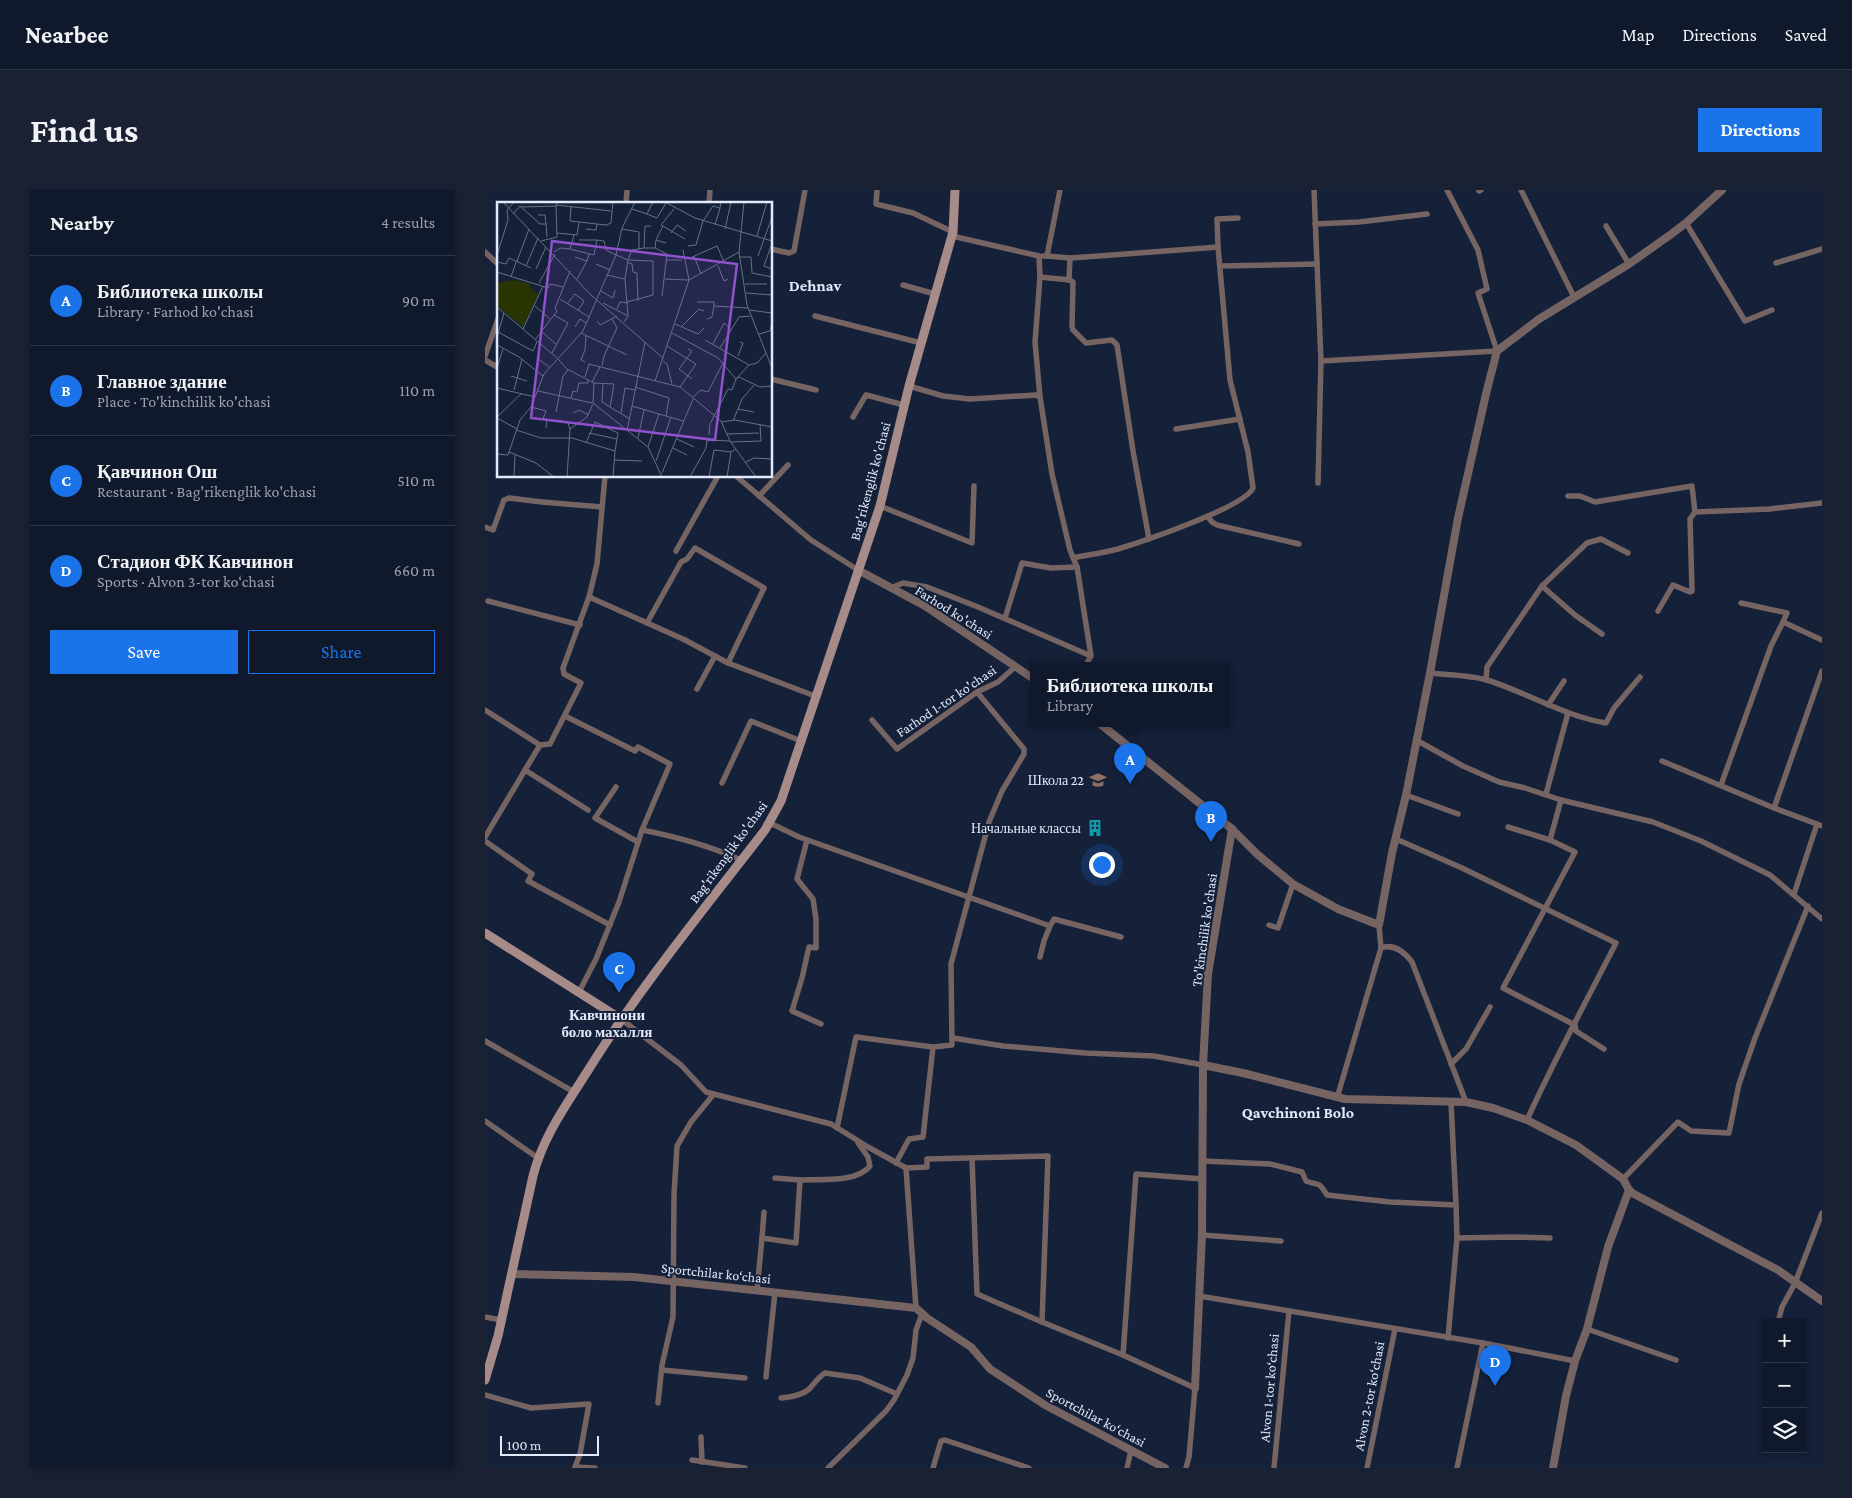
<!DOCTYPE html>
<meta charset="utf-8">
<style>
:root{--surface:#10182b;--page:#192133;--text:#f1f3f6;--muted:#9ca0a9;--line:#303747;--accent:#1a73e8}
body{margin:0;font-family:"Crimson Pro",serif;background:var(--page);color:var(--text)}
.controls{position:absolute;right:15px;bottom:15px;display:grid;overflow:hidden;border-radius:0px;box-shadow:0 2px 8px #0003}
.controls button{width:45px;height:45px;display:grid;place-items:center;padding:0;border:0;border-bottom:1px solid var(--line);background:var(--surface);color:var(--text);font:25px sans-serif}
.scale{position:absolute;left:15px;bottom:12px;width:99px;box-sizing:border-box;padding-left:5px;border:2px solid #e1e9fa;border-top:0;font-size:14px;line-height:18px;white-space:nowrap;color:#e1e9fa;-webkit-text-stroke:4px #152039;paint-order:stroke}
.you{position:absolute;left:616px;top:674px;width:18px;height:18px;margin:-12px;border:4px solid #fff;border-radius:50%;background:#1a73e8;box-shadow:0 0 0 8px #1a73e833}
.badge{display:grid;place-items:center;width:32px;height:32px;border-radius:50%;background:var(--accent);color:#fff;font-size:16px;font-weight:700}
.pin{position:absolute;translate:-50% -41px;filter:drop-shadow(0 1px 2px #0008)}
.pin::after{content:'';position:absolute;top:26px;width:18px;height:15px;background:inherit;clip-path:polygon(0 0,100% 0,50% 100%)}
.popup{position:absolute;left:545px;top:472px;width:200px;height:65px;box-sizing:border-box;display:grid;place-content:center;border-radius:0px;background:var(--surface);filter:drop-shadow(0 1px 4px #0005);font-size:16px;white-space:nowrap;color:var(--muted)}
.popup b{font-size:19px;color:var(--text)}
.popup::after{content:'';position:absolute;left:50%;top:100%;margin-left:-10px;border:10px solid transparent;border-top-color:var(--surface)}
.list{margin:0;padding:0;list-style:none}
h2{display:flex;justify-content:space-between;align-items:center;height:65px;margin:0;padding:0 20px;font-size:21px}
h2 small{font-size:16px;font-weight:400;color:var(--muted)}
.list li{display:grid;grid-template-columns:32px 1fr auto;gap:15px;align-items:center;box-sizing:border-box;height:90px;padding:0 20px;border-top:1px solid var(--line)}
.list b{display:block;font-size:19px;white-space:nowrap}
.list p{margin:0;font-size:16px;white-space:nowrap;color:var(--muted)}
.list em{font-size:16px;font-style:normal;color:var(--muted)}
.actions{display:flex;gap:10px;padding:15px 20px}
.actions a{flex:1;padding:11px 0;border:1px solid var(--accent);border-radius:0px;text-align:center;font-size:18px;color:var(--accent)}
.actions .main{background:var(--accent);color:#fff}
.icon{flex:none;width:28px;height:28px;fill:none;stroke:currentColor;stroke-width:2;stroke-linecap:round;stroke-linejoin:round}
.map{position:relative;flex:none;width:1337px;height:1278px;overflow:hidden;border-radius:0px}
header{display:flex;align-items:center;gap:30px;box-sizing:border-box;height:70px;padding:0 25px;background:var(--surface);border-bottom:1px solid var(--line)}
header strong{font-size:24px}
nav{display:flex;gap:28px;margin-inline-start:auto;font-size:18px}
.intro{display:flex;align-items:center;justify-content:space-between;box-sizing:border-box;height:120px;padding:0 30px}
h1{margin:0;font-size:35px}
.button{padding:12px 22px;border-radius:0px;background:var(--accent);color:#fff;font-size:18px;font-weight:700}
main{display:flex;gap:30px;padding:0 30px}
aside{flex:1;background:var(--surface);border-radius:0px;box-shadow:0 2px 8px #0003}
.map>svg:first-child{display:block}
.lines{fill:none;stroke-linecap:round;stroke-linejoin:round}
.minor{stroke:#766463;stroke-width:5.5}
.tertiary{stroke:#766463;stroke-width:8}
.secondary{stroke:#a68b89;stroke-width:9}
.labels{text-anchor:middle;stroke-width:4;stroke-linejoin:round;paint-order:stroke}
.street-label{font-size:14px;fill:#e1e9fa;stroke:#152039}
.poi-label{font-size:14px;fill:#e1e9fa;stroke:#152039;text-anchor:end}
.neighbourhood-label{font-size:15px;font-weight:bold;fill:#e1e9fa;stroke:#152039}
.quarter-label{font-size:16px;font-weight:bold;fill:#e1e9fa;stroke:#152039}
.inset-road{fill:none;stroke:#677086;stroke-width:1}
.view{fill:#8f52cb;fill-opacity:0.15;stroke:#8f52cb;stroke-width:2.5}
.inset-edge{fill:none;stroke:#e1e9fa;stroke-width:2.5}
</style>
<header>
<strong>Nearbee</strong>
<nav><a>Map</a><a>Directions</a><a>Saved</a></nav>
</header>
<div class="intro"><h1>Find us</h1><a class="button">Directions</a></div>
<main>
<aside>
<h2>Nearby<small>4 results</small></h2>
<ul class="list">
<li><span class="badge">A</span><div><b>Библиотека школы</b><p>Library · Farhod ko'chasi</p></div><em>90 m</em></li>
<li><span class="badge">B</span><div><b>Главное здание</b><p>Place · To'kinchilik ko'chasi</p></div><em>110 m</em></li>
<li><span class="badge">C</span><div><b>Қавчинон Ош</b><p>Restaurant · Bag'rikenglik ko'chasi</p></div><em>510 m</em></li>
<li><span class="badge">D</span><div><b>Стадион ФК Кавчинон</b><p>Sports · Alvon 3-tor ko‘chasi</p></div><em>660 m</em></li>
</ul>
<div class="actions"><a class="main">Save</a><a>Share</a></div>
</aside>
<div class="map">
<svg width="1337" height="1278" viewBox="0 0 1337 1278">
<rect width="100%" height="100%" fill="#152039"/>
<g class="lines">
<g class="minor">
<path d="M392 0 391 14 428 23 468 42"/>
<path d="M829 0 836 171 833 293"/>
<path d="M1036 0 1089 107"/>
<path d="M994 1 996 0"/>
<path d="M141 14 142 0"/>
<path d="M224 14 225 0"/>
<path d="M1201 33 1260 131 1287 120"/>
<path d="M830 34 874 32 942 24"/>
<path d="M1121 36 1144 74"/>
<path d="M467 46 554 66 555 87 550 152 555 207"/>
<path d="M733 57 732 29 753 28"/>
<path d="M286 59 304 63 309 61 320 0"/>
<path d="M0 62 14 75"/>
<path d="M558 66H562L575 0"/>
<path d="M562 66 585 68 614 66 733 57 745 190 763 262 768 298C760 317 656 352 633 359 618 363 602 365 588 368"/>
<path d="M1291 73 1337 59"/>
<path d="M735 76 832 74"/>
<path d="M555 87 585 90 588 92 587 136 588 140 601 153 627 150 632 155 648 261 664 349"/>
<path d="M584 90 585 68"/>
<path d="M418 95 450 104"/>
<path d="M330 126 436 153"/>
<path d="M0 166 14 126"/>
<path d="M0 170 14 178"/>
<path d="M836 171 1012 161 993 103 1002 99 993 60 962 0"/>
<path d="M286 189 331 200"/>
<path d="M424 196 458 206 485 209 551 205 555 207 567 284 585 360 592 377 606 466 601 475"/>
<path d="M368 227 381 205 419 215"/>
<path d="M691 239 755 229"/>
<path d="M251 286 326 350 373 380"/>
<path d="M274 306 303 275"/>
<path d="M1083 306H1095L1110 312 1207 296 1210 322"/>
<path d="M395 316 487 353 489 296"/>
<path d="M723 327 727 332 732 335 814 354"/>
<path d="M0 337 8 340 19 310 24 308 57 312 117 317"/>
<path d="M191 361 233 286"/>
<path d="M1057 396 1090 425 1117 444"/>
<path d="M406 398 418 393 442 397 493 417 606 466"/>
<path d="M104 407 198 449 243 473 330 506"/>
<path d="M3 411 95 435"/>
<path d="M1256 413 1302 423 1298 432"/>
<path d="M1173 421 1188 395 1205 402 1207 401 1205 329 1210 322 1285 319 1337 313"/>
<path d="M520 428 537 373 566 378 592 377"/>
<path d="M162 433 196 372 202 369 210 358 279 398 243 473"/>
<path d="M945 483C963 485 985 485 1002 490 1043 503 1079 526 1121 533L1129 518 1155 487"/>
<path d="M1001 490 1002 477 1057 396 1102 353 1116 349 1143 363"/>
<path d="M212 499 230 466"/>
<path d="M1063 515 1079 491"/>
<path d="M0 520 55 555 65 554 96 493 79 484 78 478 104 407 112 374 120 286"/>
<path d="M80 526 150 561 153 557 185 574 157 640 134 712 111 769 94 802"/>
<path d="M387 530 412 559 492 502 513 492 530 477"/>
<path d="M931 550 978 576 1014 592 1040 598 1076 610 1168 632 1216 651 1285 685 1337 729"/>
<path d="M1177 571 1289 618 1337 636"/>
<path d="M40 580 103 620"/>
<path d="M237 593 266 531 316 551"/>
<path d="M1236 595 1286 456 1298 432 1337 450"/>
<path d="M131 597 110 628 153 652"/>
<path d="M1061 604 1083 523"/>
<path d="M921 605 973 624"/>
<path d="M1289 618 1337 481"/>
<path d="M285 633 314 647 565 736 569 729 636 747"/>
<path d="M1023 637 1065 650 1076 610"/>
<path d="M157 640C193 647 223 655 256 670"/>
<path d="M0 647 55 555"/>
<path d="M911 649 977 678 1131 753C1101 812 1069 870 1042 930"/>
<path d="M322 650 312 689 328 709 331 729V758L324 757 317 788 307 821 336 834"/>
<path d="M1065 650 1090 662 1018 798 1090 835 1091 841 1119 859"/>
<path d="M0 651 47 684 43 691 125 735"/>
<path d="M1309 704 1332 634"/>
<path d="M784 735 793 738 808 694"/>
<path d="M896 758C909 753 920 763 927 772L981 912"/>
<path d="M555 767 559 751 565 736"/>
<path d="M136 829 196 875 221 902 346 934 383 957 421 978 442 977V969L563 966 557 1132 638 1165 710 1198 704 1267 701 1278"/>
<path d="M468 848 518 856 600 863 669 866 718 875"/>
<path d="M0 851 89 902"/>
<path d="M966 874 981 859 1005 817"/>
<path d="M852 908 896 758 894 735"/>
<path d="M966 912 971 1015"/>
<path d="M0 931 53 968"/>
<path d="M352 938 371 847 448 857 467 855 466 774 504 632 517 601 539 564V559L492 502"/>
<path d="M487 968 492 1104 557 1132"/>
<path d="M718 971 785 974 817 982 821 991C835 997 832 989 842 1005L905 1012 971 1015 972 1048 963 1148"/>
<path d="M411 973 424 949 438 947 448 857"/>
<path d="M421 978 431 1118"/>
<path d="M290 988 315 990"/>
<path d="M1138 989 1193 932 1206 941 1244 943 1254 894 1270 848 1323 716"/>
<path d="M717 1045 796 1051"/>
<path d="M277 1048 279 1022"/>
<path d="M972 1048 1027 1047 1065 1048"/>
<path d="M272 1100 277 1048 311 1053 315 990C335 989 372 993 385 976L383 967 373 953"/>
<path d="M714 1106 998 1153 1090 1171"/>
<path d="M0 1127 16 1130"/>
<path d="M1293 1132 1297 1117 1310 1093 1337 1023"/>
<path d="M1102 1139 1191 1170"/>
<path d="M638 1165 651 984 718 989"/>
<path d="M177 1180 260 1188"/>
<path d="M281 1187 290 1102"/>
<path d="M0 1205 46 1218 104 1214 95 1264 90 1277 110 1278"/>
<path d="M296 1208C306 1207 320 1205 326 1197 331 1191 334 1187 340 1183L375 1188 412 1204"/>
<path d="M173 1213 177 1175 188 1127 189 1005 192 956 206 932 228 905"/>
<path d="M216 1247 217 1272"/>
<path d="M207 1270 260 1278"/>
<path d="M343 1278 401 1221 409 1210 422 1185 428 1168 431 1140 437 1124"/>
<path d="M448 1278 456 1251 460 1250 544 1278"/>
<path d="M642 1278 646 1260"/>
<path d="M789 1278 804 1121"/>
<path d="M882 1278 910 1139"/>
<path d="M972 1278 998 1153"/>
</g>
<g class="tertiary">
<path d="M373 380 440 416 549 489"/>
<path d="M614 533 747 639 772 664 808 694 853 719 894 735 907 663 921 605 945 483 973 328 1001 204 1012 161 1054 129 1144 74 1185 45 1201 33 1237 0"/>
<path d="M718 875 758 883 860 909 981 912 1008 918 1042 930 1091 955 1138 989 1144 1000 1149 1004 1293 1080 1337 1111"/>
<path d="M28 1084 149 1087 431 1118 442 1128 486 1157 505 1179 560 1215 680 1278"/>
<path d="M710 1198 717 1045 718 875 723 784 747 639"/>
<path d="M1068 1278 1081 1206 1090 1171 1102 1139 1123 1057 1144 1000"/>
</g>
<g class="secondary">
<path d="M0 743 136 829"/>
<path d="M0 1190 13 1146 48 986C58 947 81 915 102 882 155 797 219 719 280 640L296 611 395 316 424 196 468 42 470 0"/>
</g>
</g>
<defs>
<g id="school-bare" transform="scale(1.35)"><path d="M0-5L7-2L0 1L-7-2ZM-4 1L0 2.5L4 1V4Q0 6-4 4Z" fill="#8d6e63" stroke="#152039" stroke-width="2.5" paint-order="stroke"/></g>
<g id="building-bare" transform="scale(1.35)"><path d="M-4-6H4V6H1V3H-1V6H-4ZM-2.5-4.3h1.7v1.8h-1.7ZM.8-4.3h1.7v1.8H.8ZM-2.5-1h1.7V.8h-1.7ZM.8-1h1.7V.8H.8Z" fill="#0f9aa8" stroke="#152039" stroke-width="2.5" paint-order="stroke"/></g>
</defs>
<g fill-rule="evenodd">
<use href="#school-bare" x="613" y="590"/>
<use href="#building-bare" x="610" y="638"/>
</g>
<g class="labels">
<g class="street-label">
<text transform="translate(385 291) rotate(-75)" y="5">Bag'rikenglik ko'chasi</text>
<text transform="translate(469 422) rotate(32)" y="5">Farhod ko'chasi</text>
<text transform="translate(461 511) rotate(-34)" y="5">Farhod 1-tor ko'chasi</text>
<text transform="translate(243 662) rotate(-54)" y="5">Bag'rikenglik ko'chasi</text>
<text transform="translate(719 740) rotate(-82)" y="5">To'kinchilik ko'chasi</text>
<text transform="translate(231 1083) rotate(6)" y="5">Sportchilar ko‘chasi</text>
<text transform="translate(784 1198) rotate(-85)" y="5">Alvon 1-tor ko‘chasi</text>
<text transform="translate(884 1206) rotate(-79)" y="5">Alvon 2-tor ko‘chasi</text>
<text transform="translate(611 1227) rotate(28)" y="5">Sportchilar ko‘chasi</text>
</g>
<g class="poi-label">
<text x="599" y="595">Школа 22</text>
<text x="596" y="643">Начальные классы</text>
</g>
<g class="neighbourhood-label">
<text x="122" y="830">Кавчинони<tspan x="122" dy="17">боло махалля</tspan></text>
</g>
<g class="quarter-label">
<text x="330" y="101">Dehnav</text>
<text x="813" y="928">Qavchinoni Bolo</text>
</g>
</g>
<g transform="translate(12 12)">
<rect width="275" height="275" fill="#152039"/>
<path d="M17 78 34 82 33 85 41 93 26 125 0 104V81Z" fill="#293500"/>
<path class="inset-road" d="M6 0 94 93 166 156M156 0 150 12 160 16 169 1M168 0 198 16 275 39M247 0 242 50 250 103 275 166M59 3 114 9M24 5 59 4 60 0M74 5 73 19 109 23 114 21 116 0M135 7 150 12M177 7 164 23 188 37M16 12 23 4 43 22H49L50 35M41 13H48L49 22M206 19 216 4 223 6 224 0M218 23 223 6M89 27 99 28 100 22M125 27 142 30V47M228 27 234 0M60 31 80 33 82 21M174 31 180 23 189 29M77 33 73 47 97 53 100 38H82M260 34 270 0M100 38 107 39 109 48 119 53M159 38 166 24M44 39 60 35 59 4M275 41 267 64 275 67M191 44 199 43 206 19M147 46H158L170 52 165 94M158 46 159 38 169 41M57 50 63 46 73 47M0 53 11 18 10 8 17 0M119 53 131 58 128 77M197 54 204 72M261 54 275 15M78 55 90 59 92 52M242 55H254L255 71 275 75M193 56 220 44 227 60M131 58 135 48 147 46 148 24H154M169 58H185M20 59 32 27M0 60 9 62 12 56 34 66M130 60 135 62 136 70 140 71 141 99M99 62 113 68M29 64 41 36M221 64 227 79 231 77M39 67 49 45M0 70 51 86 53 82 66 85M110 73 128 77 131 114 127 120M14 75 19 60M80 77 90 59M168 77 192 78 242 50M42 81 58 52M248 82H270M104 89 116 96 118 88M249 91 275 93M63 97 92 115M130 100 156 93V59L132 58M200 100H217V104M106 101 131 114M70 102 78 92 87 99 81 109M38 104 53 117M0 105 60 156M120 107 123 100 131 101M252 108 275 111M210 117 215 115 217 104 251 106M100 119 103 123 120 114M178 122 201 132 207 126M185 124 202 107 207 109M78 125 83 117 89 121M26 127 46 84M44 129 60 143M1 130 36 149 40 140M84 131 130 153M175 131 221 156 239 177 242 175 263 185 275 184M262 132 273 129 275 120M0 135 7 111M38 138 60 109 58 106 73 69M208 138 252 163 260 161 269 151M216 142 227 121 233 126M0 143 22 155 46 174M170 144 199 162 183 185M223 146 242 115 253 114M191 147 195 149 182 167 195 177M55 151 71 121 57 113M241 154 246 141 243 140M40 156 52 165M61 157 70 167 97 181 117 182 113 205 133 217M166 159 170 162 175 182M88 160 84 158 88 148 89 134M105 164 107 154 120 126 115 117M0 166 6 147M14 174 30 179M88 175 92 162 183 185 224 219 233 239 259 275M158 179 192 78 186 48M95 180 103 165M106 181 105 200 113 205M138 185 172 196 169 214M0 186 38 195M17 188 25 157M41 189 95 201M196 195 204 188 211 190 226 161M74 196 76 189 80 190 82 181H91V178M96 201 151 245 165 275M96 201 97 181M135 204 186 219M34 205 49 209 46 217 50 218 49 226M241 207 257 210M59 210 66 174 71 168M76 211 82 208 92 213M124 211 128 186 138 188M0 215 25 191M0 216 20 227M62 218 71 221 73 227M236 219 245 197 257 183M225 220 238 218 275 225M19 228 44 236H75L118 249 116 275M130 229 148 140M92 231 120 237M230 232 262 231M212 233 213 222 231 187 235 188 239 177 252 163M141 236 147 208M180 237 197 245M234 240 264 239 263 222M89 241 98 220 121 231 118 249M151 245 162 212M176 246 190 253M12 250 39 261 57 275M0 252 11 253 23 218 34 205 47 172 86 129 119 53 125 26 138 0M18 253 17 275H29M117 258 145 259M159 259 174 215M249 260 257 256 275 257M165 271 196 197M70 275 73 227 90 215 96 202M193 275 209 246 210 238 233 239M212 275 217 248 234 250M230 275 234 250 239 247"/>
<path class="view" d="M55 39 240 62 218 238 34 216Z"/>
<rect width="275" height="275" class="inset-edge"/>
</g>
</svg>
<div class="controls">
<button>+</button>
<button>−</button>
<button><svg class="icon" aria-label="layers" viewBox="0 0 24 24"><path d="M12 4l9 5-9 5-9-5zM3 14l9 5 9-5"/></svg></button>
</div>
<div class="scale">100 m</div>
<div class="you"></div>
<div class="pin badge" style="left:645px;top:594px">A</div>
<div class="popup"><b>Библиотека школы</b>Library</div>
<div class="pin badge" style="left:726px;top:652px">B</div>
<div class="pin badge" style="left:134px;top:803px">C</div>
<div class="pin badge" style="left:1010px;top:1196px">D</div>
</div>
</main>
